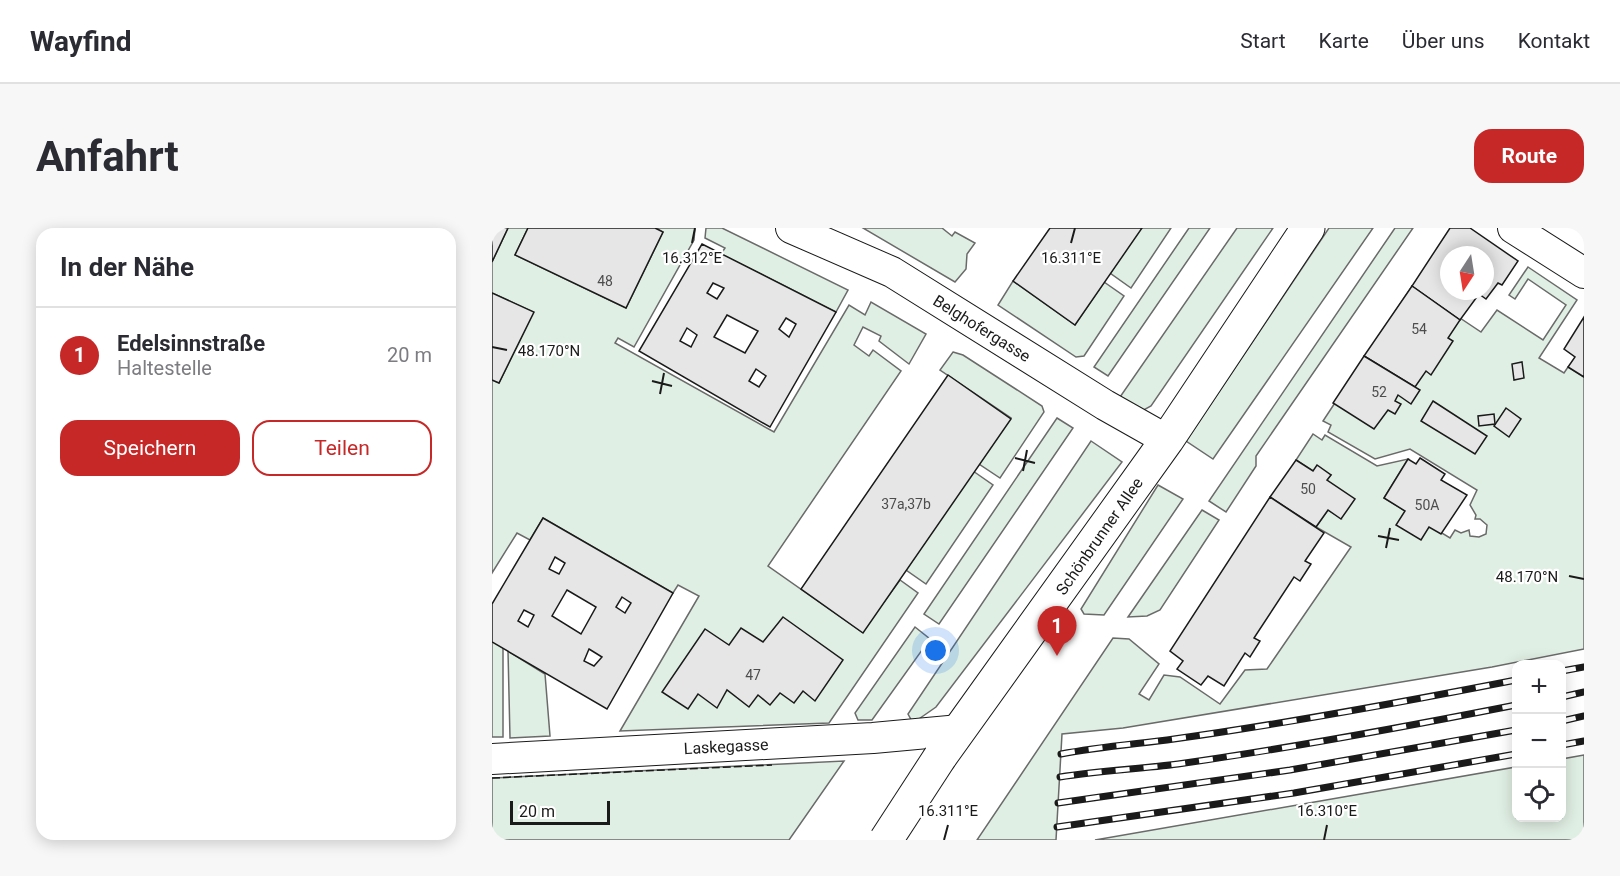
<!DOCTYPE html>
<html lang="de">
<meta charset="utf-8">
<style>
:root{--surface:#fff;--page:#f7f7f7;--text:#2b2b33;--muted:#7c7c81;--line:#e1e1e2;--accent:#c62828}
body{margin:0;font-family:Roboto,sans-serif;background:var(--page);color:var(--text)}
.controls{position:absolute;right:18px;bottom:18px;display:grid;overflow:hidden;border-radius:12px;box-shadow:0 3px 15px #0003}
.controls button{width:54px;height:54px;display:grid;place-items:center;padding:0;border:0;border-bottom:2px solid var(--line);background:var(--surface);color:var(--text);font:30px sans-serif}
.compass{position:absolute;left:948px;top:18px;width:54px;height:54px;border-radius:50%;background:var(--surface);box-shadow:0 3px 15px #0003;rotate:192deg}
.scale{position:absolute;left:18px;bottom:15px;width:100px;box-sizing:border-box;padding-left:6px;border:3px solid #1a1a1a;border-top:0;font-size:16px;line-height:21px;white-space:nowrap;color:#1a1a1a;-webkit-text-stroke:4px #fff;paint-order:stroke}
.you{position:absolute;left:444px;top:423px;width:21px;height:21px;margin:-15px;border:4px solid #fff;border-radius:50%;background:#1a73e8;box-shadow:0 0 0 9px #1a73e833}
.badge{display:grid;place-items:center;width:39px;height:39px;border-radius:50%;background:var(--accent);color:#fff;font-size:20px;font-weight:700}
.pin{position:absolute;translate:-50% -50px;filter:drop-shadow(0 2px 3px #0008)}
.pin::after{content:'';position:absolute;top:32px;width:21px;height:18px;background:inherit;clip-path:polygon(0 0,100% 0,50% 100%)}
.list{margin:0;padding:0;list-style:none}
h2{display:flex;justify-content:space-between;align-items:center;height:78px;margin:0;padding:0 24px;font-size:26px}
h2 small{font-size:20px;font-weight:400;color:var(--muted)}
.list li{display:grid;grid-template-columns:39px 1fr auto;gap:18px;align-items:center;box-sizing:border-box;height:96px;padding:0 24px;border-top:2px solid var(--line)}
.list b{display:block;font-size:22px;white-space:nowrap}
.list p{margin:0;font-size:20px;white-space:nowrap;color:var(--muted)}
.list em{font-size:20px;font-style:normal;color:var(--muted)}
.actions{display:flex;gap:12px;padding:18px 24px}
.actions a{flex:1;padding:14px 0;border:2px solid var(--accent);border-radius:18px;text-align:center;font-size:21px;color:var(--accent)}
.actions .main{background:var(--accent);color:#fff}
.icon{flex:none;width:33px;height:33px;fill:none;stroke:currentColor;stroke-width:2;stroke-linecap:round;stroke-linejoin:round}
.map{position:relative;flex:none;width:1092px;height:612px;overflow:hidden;border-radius:18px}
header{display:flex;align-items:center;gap:36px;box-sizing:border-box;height:84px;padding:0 30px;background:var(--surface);border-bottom:2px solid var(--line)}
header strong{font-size:28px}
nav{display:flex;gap:33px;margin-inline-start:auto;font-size:21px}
.intro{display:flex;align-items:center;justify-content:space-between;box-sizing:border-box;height:144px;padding:0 36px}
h1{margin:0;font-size:42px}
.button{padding:15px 27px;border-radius:18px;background:var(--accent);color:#fff;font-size:21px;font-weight:700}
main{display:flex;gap:36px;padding:0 36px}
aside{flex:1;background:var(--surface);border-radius:18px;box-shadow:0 3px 15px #0003}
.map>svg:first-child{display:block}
.green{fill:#e0efe3;stroke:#6a6a6a;stroke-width:1.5}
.building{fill:#e6e6e6;stroke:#1a1a1a;stroke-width:1.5;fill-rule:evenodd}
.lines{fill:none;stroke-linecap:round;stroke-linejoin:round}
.minor-casing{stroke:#1a1a1a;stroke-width:32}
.tertiary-casing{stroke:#1a1a1a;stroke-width:35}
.minor{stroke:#fff;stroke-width:30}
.tertiary{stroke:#fff;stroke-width:33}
.rail-casing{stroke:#1a1a1a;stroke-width:7}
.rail{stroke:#fff;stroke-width:4.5;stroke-dasharray:14;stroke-linecap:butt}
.tertiary-bridge-casing{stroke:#1a1a1a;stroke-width:35;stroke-linecap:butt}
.tertiary-bridge{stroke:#fff;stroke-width:33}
.fence{stroke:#1a1a1a;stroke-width:1.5;stroke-dasharray:8 3;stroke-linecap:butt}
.ticks{fill:none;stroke:#1a1a1a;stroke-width:2}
.labels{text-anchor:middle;stroke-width:4.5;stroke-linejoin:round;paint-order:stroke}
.number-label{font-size:14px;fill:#4d4d4d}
.street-label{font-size:16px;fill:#1a1a1a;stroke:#fff}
.ticks-label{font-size:15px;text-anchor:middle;fill:#1a1a1a;stroke:#fff;stroke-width:4.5;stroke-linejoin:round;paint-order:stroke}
</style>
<header>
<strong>Wayfind</strong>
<nav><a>Start</a><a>Karte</a><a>Über uns</a><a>Kontakt</a></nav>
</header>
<div class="intro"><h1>Anfahrt</h1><a class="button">Route</a></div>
<main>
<aside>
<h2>In der Nähe<small></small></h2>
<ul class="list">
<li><span class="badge">1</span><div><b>Edelsinnstraße</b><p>Haltestelle</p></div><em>20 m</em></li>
</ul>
<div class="actions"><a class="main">Speichern</a><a>Teilen</a></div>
</aside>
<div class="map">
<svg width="1092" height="612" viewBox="0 0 1092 612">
<rect width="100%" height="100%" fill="#fff"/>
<g class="green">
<path d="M16 0H36L23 27 134 80 171 4 164 0H203L202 12 142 119 126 110 123 115 282 204 357 77 373 87 379 74 434 106 417 136 387 113 389 108 371 99 362 117 377 128 381 122 409 143 276 338 370 404 408 352 426 365 337 495 128 503 207 368 186 357 181 365 51 290 38 312 25 305 0 345V152L7 155 41 84 0 65V34Z"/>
<path d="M214 0H230L356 62 344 84 229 26 233 20 213 10Z"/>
<path d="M371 0H450L460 8 463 4 483 15 475 26 474 41 463 54Z"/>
<path d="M649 0H679L639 60 618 45Z"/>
<path d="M697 0H718L616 148 602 139Z"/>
<path d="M745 0H781L659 178 650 183 628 169Z"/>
<path d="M837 0H881L721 231 694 213Z"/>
<path d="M903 0H921L764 228V238L734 284 717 273Z"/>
<path d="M1036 39 1085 72 1047 130 1072 145 1076 139 1092 149V421L1000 439 631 500 570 506 564 612H485L621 410 637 411 667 436 647 466 657 472 672 447 688 449 728 476 753 442 775 441 859 319 824 299 836 282 849 290 835 252 839 247 821 243 804 232 821 206 830 212 833 207 885 238 916 231 892 270 958 310 963 302 969 305 977 302 978 308 987 309 994 306 995 297 988 291H983L984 287 978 277 985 262 918 221 883 231 836 204 839 197 831 193 920 58 989 104 1005 82 1051 112 1074 77 1036 51 1023 71 1017 67Z"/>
<path d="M521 53 583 97 612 54 632 68 592 128 584 129 506 77Z"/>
<path d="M461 124 471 127 550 178 552 184 508 250 487 236 519 190 448 142Z"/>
<path d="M565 190 581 200 447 396 432 386Z"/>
<path d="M599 213 630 234 444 479 421 495 416 486Z"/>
<path d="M481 243 501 257 434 356 414 342Z"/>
<path d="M666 257 691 271 612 387 592 386 589 381Z"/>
<path d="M710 282 727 292 668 382 655 388 636 389Z"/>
<path d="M423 399 438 411 380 492H366L363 485Z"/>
<path d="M0 413 11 419V509H0Z"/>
<path d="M16 423 53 446 58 508 18 510Z"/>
<path d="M1092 527V612H603L1024 539V590H1070V531Z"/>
<path d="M352 533 297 612H0V550Z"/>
</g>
<g class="building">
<path d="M0 0H16L0 34Z"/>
<path d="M36 0H163L171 4 134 80 23 27Z"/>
<path d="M558 0H650L583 97 521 53Z"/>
<path d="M958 0H978L1026 33 1010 57 1006 55 994 71 987 66 968 92 920 58ZM957 27H993V63H957Z"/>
<path d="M210 16 344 84 278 199 147 123ZM221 55 232 60 225 71 215 65ZM235 87 266 103 253 125 222 109ZM294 90 304 96 297 109 287 101ZM195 100 205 107 199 119 188 113ZM264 141 274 148 267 159 257 153Z"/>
<path d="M920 58 968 92 956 110 961 113 939 147 934 143 923 159 872 128Z"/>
<path d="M0 65 42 84 7 155 0 152Z"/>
<path d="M1092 89V149L1076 139 1083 129 1072 121Z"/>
<path d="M872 128 928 162 919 176 906 167 903 173 909 176 903 186 896 182 882 201 841 175Z"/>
<path d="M1030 134 1032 150 1022 152 1020 136Z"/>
<path d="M456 147 519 191 371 405 309 361Z"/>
<path d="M941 173 995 208 983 226 929 193Z"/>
<path d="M1014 180 1029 191 1017 209 1002 198Z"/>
<path d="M1002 186 1003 196 987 198 986 188Z"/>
<path d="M928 230 953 246 949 252 975 267 949 306 937 299 929 312 904 297 913 283 892 270 916 231 924 236Z"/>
<path d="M804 232 821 243 825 237 839 247 835 252 863 271 849 291 836 282 824 299 778 269Z"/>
<path d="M778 269 832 305 813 333 819 336 808 353 802 349 762 410 768 413 758 429 753 425 732 458 716 448 709 457 685 441 691 433 678 423Z"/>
<path d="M51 290 181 365 115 481 0 414V376ZM63 329 73 335 67 346 57 341ZM75 362 104 379 89 406 60 388ZM130 369 139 375 133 385 124 379ZM32 382 42 387 36 399 26 393ZM97 421 110 429 102 438 92 433Z"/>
<path d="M291 389 351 432 323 473 311 463 302 475 288 465 278 477 266 467 257 479 235 462 225 480 206 466 196 481 170 464 213 401 237 417 249 400 271 414Z"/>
</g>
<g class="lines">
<g class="minor-casing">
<g id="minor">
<path d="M299 0 400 44 613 177 675 212"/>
<path d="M1021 0 1092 45"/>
<path d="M0 531 381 510 468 502"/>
</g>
</g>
<g class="tertiary-casing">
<path id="tertiary" d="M448 529 675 212 816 0"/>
</g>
<use href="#minor" class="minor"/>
<use href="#tertiary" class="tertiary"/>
<g class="rail-casing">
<g id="rail">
<path d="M1070 443 1092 439"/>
<path d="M1070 469 1092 464"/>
<path d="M1070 493 1092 488"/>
<path d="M1070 517 1092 513"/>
<path d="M569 526C606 519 644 516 682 511 797 495 911 474 1024 452"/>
<path d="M568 549C607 543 647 541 686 536 799 520 912 499 1024 477"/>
<path d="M566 575 798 542 1024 502"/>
<path d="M565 599 802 565 1024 526"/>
</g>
</g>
<use href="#rail" class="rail"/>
<g class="tertiary-bridge-casing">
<path id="tertiary-bridge" d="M394 612 448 529"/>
</g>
<use href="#tertiary-bridge" class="tertiary-bridge"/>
<path class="fence" d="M0 550 280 537"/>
</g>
<path class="ticks" d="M200 15 203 0M579 15 583 0M0 119 15 122M160 153 180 158M168 166 172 145M523 230 543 235M531 243 535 222M886 308 907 312M894 320 898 300M1077 348 1092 351M452 612 456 597M832 612 835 597"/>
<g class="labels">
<g class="number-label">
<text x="113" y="58">48</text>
<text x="927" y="106">54</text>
<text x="887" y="169">52</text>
<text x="816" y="266">50</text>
<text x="414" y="281">37a,37b</text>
<text x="935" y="282">50A</text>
<text x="261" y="452">47</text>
</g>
<g class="street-label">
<text transform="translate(490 100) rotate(32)" y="6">Belghofergasse</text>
<text transform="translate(607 308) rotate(-55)" y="6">Schönbrunner Allee</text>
<text transform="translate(234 518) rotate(-3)" y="6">Laskegasse</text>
</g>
</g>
<g class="ticks-label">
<text x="200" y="35">16.312°E</text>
<text x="579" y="35">16.311°E</text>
<text x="57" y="128">48.170°N</text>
<text x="1035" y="354">48.170°N</text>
<text x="456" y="588">16.311°E</text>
<text x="835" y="588">16.310°E</text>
</g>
</svg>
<div class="controls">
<button>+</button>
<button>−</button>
<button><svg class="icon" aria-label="locate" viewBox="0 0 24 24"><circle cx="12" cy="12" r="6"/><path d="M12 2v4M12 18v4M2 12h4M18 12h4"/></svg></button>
</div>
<svg class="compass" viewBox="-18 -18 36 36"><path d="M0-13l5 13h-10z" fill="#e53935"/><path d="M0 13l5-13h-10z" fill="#7c7c81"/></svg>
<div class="scale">20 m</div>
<div class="you"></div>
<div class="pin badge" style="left:565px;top:428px">1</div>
</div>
</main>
